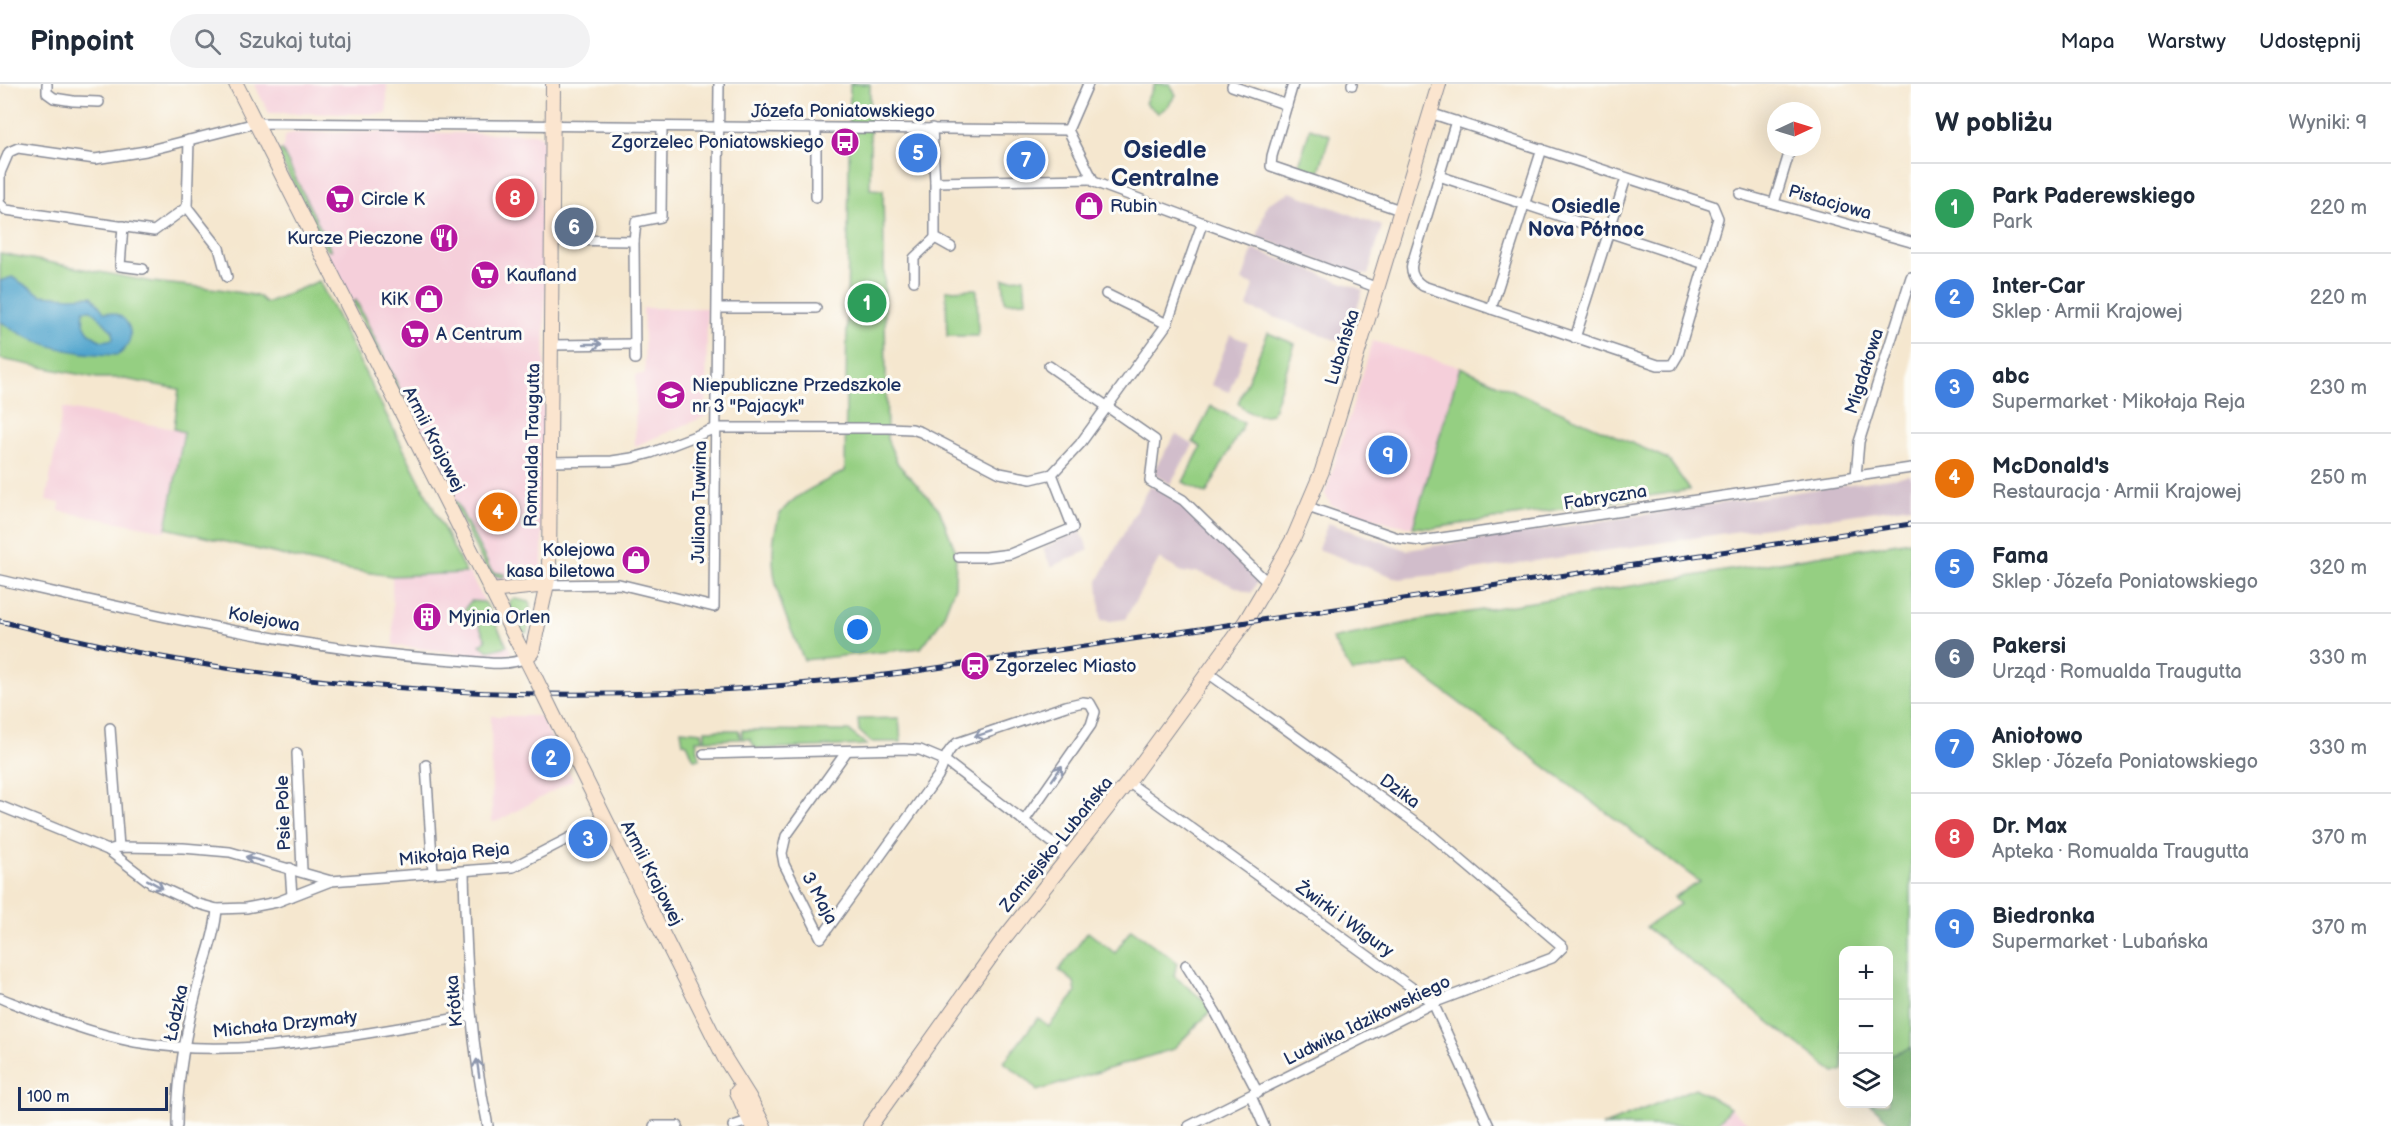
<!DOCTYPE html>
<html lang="pl">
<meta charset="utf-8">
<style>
:root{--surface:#fff;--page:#f2f2f3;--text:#1f2937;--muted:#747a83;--line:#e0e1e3;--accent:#b5179e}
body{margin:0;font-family:"Balsamiq Sans",sans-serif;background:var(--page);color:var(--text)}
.controls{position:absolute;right:18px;bottom:18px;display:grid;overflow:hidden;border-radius:12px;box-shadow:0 6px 24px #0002}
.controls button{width:54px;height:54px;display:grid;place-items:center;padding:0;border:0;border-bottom:2px solid var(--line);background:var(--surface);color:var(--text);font:30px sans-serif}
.compass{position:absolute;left:1767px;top:18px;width:54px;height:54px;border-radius:50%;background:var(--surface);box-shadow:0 6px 24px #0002;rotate:86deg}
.scale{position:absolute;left:18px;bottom:15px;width:150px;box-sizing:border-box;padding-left:6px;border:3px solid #1b2f5e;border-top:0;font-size:16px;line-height:21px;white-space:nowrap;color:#1b2f5e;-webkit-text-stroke:4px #fdfcf7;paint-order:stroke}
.you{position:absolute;left:858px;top:546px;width:21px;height:21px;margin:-15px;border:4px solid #fff;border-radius:50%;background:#1a73e8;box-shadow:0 0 0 9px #1a73e833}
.badge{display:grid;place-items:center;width:39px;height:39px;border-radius:50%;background:var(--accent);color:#fff;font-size:20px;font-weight:700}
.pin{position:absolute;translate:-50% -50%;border:3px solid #fff;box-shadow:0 2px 6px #0006}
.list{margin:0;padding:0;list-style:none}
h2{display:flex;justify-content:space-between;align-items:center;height:78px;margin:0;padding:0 24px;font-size:26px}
h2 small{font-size:20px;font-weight:400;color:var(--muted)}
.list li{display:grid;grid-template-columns:39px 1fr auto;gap:18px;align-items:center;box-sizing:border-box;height:90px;padding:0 24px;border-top:2px solid var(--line)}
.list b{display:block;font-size:22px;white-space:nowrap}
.list p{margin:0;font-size:20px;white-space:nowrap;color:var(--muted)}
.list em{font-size:20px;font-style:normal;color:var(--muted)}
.icon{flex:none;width:33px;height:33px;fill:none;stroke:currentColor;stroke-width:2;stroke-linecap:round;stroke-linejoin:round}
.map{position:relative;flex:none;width:1911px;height:1042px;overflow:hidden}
header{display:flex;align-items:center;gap:36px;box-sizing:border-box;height:84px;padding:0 30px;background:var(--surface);border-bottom:2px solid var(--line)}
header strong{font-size:28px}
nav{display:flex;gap:33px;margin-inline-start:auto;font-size:21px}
.search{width:420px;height:54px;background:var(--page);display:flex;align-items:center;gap:15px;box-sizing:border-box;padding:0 21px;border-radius:33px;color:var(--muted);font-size:22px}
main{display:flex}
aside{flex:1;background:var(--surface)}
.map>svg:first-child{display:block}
.built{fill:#f5cfda}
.industrial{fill:#d1bdcb}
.green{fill:#95cf82;stroke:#587f70;stroke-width:1.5}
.forest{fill:#78b270;stroke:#4a7067;stroke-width:1.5}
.water{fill:#51a5cd;stroke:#366a96;stroke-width:1.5;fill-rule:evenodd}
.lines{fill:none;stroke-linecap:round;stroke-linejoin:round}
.street-casing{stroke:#888b96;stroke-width:12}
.secondary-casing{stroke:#888b96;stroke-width:16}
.street{stroke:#fff;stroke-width:9}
.secondary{stroke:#fbe5cf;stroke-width:14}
.rail-casing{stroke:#1b2f5e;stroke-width:5}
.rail{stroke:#fdfcf7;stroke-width:3;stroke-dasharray:9;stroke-linecap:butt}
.secondary-bridge-casing{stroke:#888b96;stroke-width:16;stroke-linecap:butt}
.secondary-bridge{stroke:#fbe5cf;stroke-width:14}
.oneway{stroke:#8d97ae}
.labels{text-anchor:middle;stroke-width:6;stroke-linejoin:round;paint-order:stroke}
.street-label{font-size:18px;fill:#1b2f5e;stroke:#fdfcf7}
.poi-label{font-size:18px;fill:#1b2f5e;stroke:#fdfcf7;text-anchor:start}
.neighbourhood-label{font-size:20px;font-weight:bold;fill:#1b2f5e;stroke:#fdfcf7}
.district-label{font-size:24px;font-weight:bold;fill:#1b2f5e;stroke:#fdfcf7}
</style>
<header>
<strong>Pinpoint</strong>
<div class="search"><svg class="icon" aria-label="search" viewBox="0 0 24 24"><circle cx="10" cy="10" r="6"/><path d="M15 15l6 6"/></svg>Szukaj tutaj</div>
<nav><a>Mapa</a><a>Warstwy</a><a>Udostępnij</a></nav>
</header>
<main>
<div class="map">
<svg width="1911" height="1042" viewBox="0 0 1911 1042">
<rect width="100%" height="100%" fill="#fdfcf7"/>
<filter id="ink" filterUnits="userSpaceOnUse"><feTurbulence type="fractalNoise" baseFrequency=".0167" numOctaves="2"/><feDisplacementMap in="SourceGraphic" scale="12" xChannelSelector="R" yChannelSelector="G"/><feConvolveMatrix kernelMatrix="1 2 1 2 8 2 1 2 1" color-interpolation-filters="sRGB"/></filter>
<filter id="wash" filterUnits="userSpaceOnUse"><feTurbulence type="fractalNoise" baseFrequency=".008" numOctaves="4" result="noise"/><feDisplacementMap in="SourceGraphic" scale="24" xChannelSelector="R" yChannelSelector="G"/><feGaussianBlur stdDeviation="1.35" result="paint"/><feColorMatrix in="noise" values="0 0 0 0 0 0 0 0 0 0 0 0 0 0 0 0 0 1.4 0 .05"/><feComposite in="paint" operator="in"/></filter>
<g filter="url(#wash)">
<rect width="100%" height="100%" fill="#f5e7cf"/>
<g class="built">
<path d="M254 0H387V30L269 29Z"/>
<path d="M370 48 538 50 542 53 544 67 541 78 540 119 543 128 544 144 546 145 542 495 537 497 496 498 490 493 276 67 283 64 284 53 292 49Z"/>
<path d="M643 224H707L706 332 635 362 636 291 645 290Z"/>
<path d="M1373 257 1460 283 1413 443 1393 440 1331 421 1325 410Z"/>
<path d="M63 324 185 347 166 447 59 427 60 419 46 416Z"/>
<path d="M466 489 470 490 512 569 494 574 393 561 392 492Z"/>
<path d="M491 632H540L573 696 498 737 492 738Z"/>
<path d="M1730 1024 1752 1042H1715Z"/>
</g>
<g class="industrial">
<path d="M1290 108 1382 142 1368 191 1354 189 1257 153 1267 120Z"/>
<path d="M1253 165 1363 206 1346 260 1247 223 1254 201 1242 197Z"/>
<path d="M1230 251 1248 258 1229 308 1211 301Z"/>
<path d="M1176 350 1193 361 1170 400 1155 391 1156 382Z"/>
<path d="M1911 391V422L1453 489 1399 495 1318 465 1328 439 1407 466Z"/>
<path d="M1150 401 1182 419 1259 495 1251 509 1198 488 1184 489 1159 475 1125 535 1111 537 1101 536 1098 497Z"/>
<path d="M1080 446 1089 466 1051 483 1043 464Z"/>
</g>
<g class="green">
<path d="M850 0H870V105L883 106 887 355 898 380 939 425 956 468 955 502 942 536 921 564 804 576C786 535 766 493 775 448 777 442 777 435 780 430 795 409 823 399 845 387Z"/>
<path d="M1155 0H1170L1176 11 1167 23 1158 29 1145 19Z"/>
<path d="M1310 44 1330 51 1317 94 1297 88Z"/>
<path d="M282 66 331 166H327L277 68Z"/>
<path d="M0 169 152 198 219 205 258 212 266 219 319 197 466 489 392 492 337 484 166 444 184 348 174 345 179 305 119 294H97L0 275Z"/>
<path d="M1024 194 1026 217 1005 218 1003 195Z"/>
<path d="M977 205 978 252H947L946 206Z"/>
<path d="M356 216 407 320 402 317 353 218Z"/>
<path d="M1268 249 1295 260 1272 330C1259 333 1247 330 1238 319Z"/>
<path d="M1460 283 1668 375 1690 406 1433 444 1413 443Z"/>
<path d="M1211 322 1244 339 1206 410 1183 398 1201 363 1193 358Z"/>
<path d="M456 417 490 484 493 488 504 490V494L489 490 453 419Z"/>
<path d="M1911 457V964L1889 971 1888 866H1844L1843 986 1835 989 1646 843 1680 820 1674 813 1700 798 1407 580 1352 588 1332 555 1426 535Z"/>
<path d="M516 515 530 518V531L513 534 509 523 511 516Z"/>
<path d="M471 517 484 518 486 520 507 562 489 567 480 561 486 556 473 529 465 533C463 526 466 522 471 517Z"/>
<path d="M518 536H529L527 549 521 548 515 537Z"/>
<path d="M899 634 901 658H871L859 647 858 635Z"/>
<path d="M681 646 702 648 703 656H696L700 675H694L687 660 683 659Z"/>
<path d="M739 646 740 655 705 656V646Z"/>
<path d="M742 646 849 647 867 661 756 665 750 655H742Z"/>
<path d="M1131 845 1177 878 1174 892 1206 918 1211 927 1173 965 1037 1007 1030 998 1004 978 1038 934 1049 942 1076 909 1074 898 1059 886 1088 848 1115 869Z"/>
<path d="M1695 1004 1730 1024 1715 1042H1602Z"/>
</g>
<path class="forest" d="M1911 964V1042H1894L1870 1020H1888L1889 971Z"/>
<path class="water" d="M12 193 41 211 71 213 92 212 104 228C132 228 139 257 118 271 77 271 34 262 0 237V197ZM84 226H91C100 232 105 242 113 247V255L103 257C88 252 81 241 84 226Z"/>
</g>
<g filter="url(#ink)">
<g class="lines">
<g class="street-casing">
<g id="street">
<path d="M47 0V9L54 14 73 17 99 18"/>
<path d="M1293 0 1272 72 1271 82 1400 126"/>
<path d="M1352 1V0"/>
<path d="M1232 2 1287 21"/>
<path d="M1430 29 1713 122 1718 134 1678 271 1672 281H1658L1423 202C1415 197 1410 189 1412 180L1456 37"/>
<path d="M816 44V113"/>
<path d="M932 44 935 98V154L951 163"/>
<path d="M1068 46 1088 0"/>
<path d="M0 89 9 68 18 64 95 75 146 67 256 39 1068 46 1094 98 1378 204"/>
<path d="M1439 92 1705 180"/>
<path d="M935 98 1091 95"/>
<path d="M1740 110 1911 158"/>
<path d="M0 114V89"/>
<path d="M1774 119 1791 63"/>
<path d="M0 120 6 126 154 147 187 123 189 56"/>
<path d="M187 123 219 164 227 193"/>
<path d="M123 142 120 182 143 185"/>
<path d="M552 156 634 157 636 138 661 133 662 43"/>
<path d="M634 157 635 275"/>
<path d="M914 197V174L935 154"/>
<path d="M1106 210 1167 240"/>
<path d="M719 224H816"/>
<path d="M1491 225 1542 65"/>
<path d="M1575 254 1626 94"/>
<path d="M551 261 635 260"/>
<path d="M1049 282 1155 356 1150 397 1183 416 1268 499"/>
<path d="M550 378 612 377 632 374 651 369 716 344H889L912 345 921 348 1000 389 1031 395 1052 390 1080 360 1167 240 1202 140"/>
<path d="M1856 392 1859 358 1911 193"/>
<path d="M1308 423 1398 454 1421 457 1911 384"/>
<path d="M959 473H986L1010 470 1073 444 1052 390"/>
<path d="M0 496C150 530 300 566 454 576 477 577 504 584 526 574"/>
<path d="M547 501 619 500 714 523 719 0"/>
<path d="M110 644 119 763"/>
<path d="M847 667 786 752 782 769 784 780 821 854 938 692C946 679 943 670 957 659L1066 622 1083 618 1090 619 1095 628 1091 641 1024 737"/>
<path d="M297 669 302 787"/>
<path d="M704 670 904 665 920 666 944 676 1070 772"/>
<path d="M426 681 433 789"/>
<path d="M1128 698 1433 919 1489 1042"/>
<path d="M0 722 108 766 151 799 195 819 217 825 246 824 277 818 331 797 513 783 606 735"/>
<path d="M108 766 119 763 183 764 230 768 331 797"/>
<path d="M290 784 292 812"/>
<path d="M464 788C466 873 470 958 488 1042"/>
<path d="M1186 881 1216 929 1258 1009"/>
<path d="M0 914C44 931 88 949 135 958 246 977 361 949 471 932"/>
<path d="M1251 1012 1264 1042"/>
<path d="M177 1042C177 995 186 946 198 901 205 876 215 851 217 825"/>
<path d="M654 1042H678"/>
<path d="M733 1042 754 1035"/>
<path d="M1189 1042 1433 919 1552 874 1563 863 1428 748 1208 589"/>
</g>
</g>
<g class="secondary-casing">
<g id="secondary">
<path d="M236 0 535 593"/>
<path d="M491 507 547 501"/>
<path d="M526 574 532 568 549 491 553 0"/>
<path d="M558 640 724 973 749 1013 764 1042"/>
<path d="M737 1008 752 1042"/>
<path d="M870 1042 1002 857 1128 698 1245 538 1268 499 1294 453 1322 387 1439 0"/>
</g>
</g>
<use href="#street" class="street"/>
<use href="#secondary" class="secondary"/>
<g class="rail-casing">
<path id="rail" d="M0 537C301 616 601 628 909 588L1911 440"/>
</g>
<use href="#rail" class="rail"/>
<g class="secondary-bridge-casing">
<path id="secondary-bridge" d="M535 593 558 640"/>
</g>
<use href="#secondary-bridge" class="secondary-bridge"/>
</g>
<defs><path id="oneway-shaft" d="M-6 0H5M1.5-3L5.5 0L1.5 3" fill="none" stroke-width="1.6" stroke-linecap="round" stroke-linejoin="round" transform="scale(1.5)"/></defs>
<g class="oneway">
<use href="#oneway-shaft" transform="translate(593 260)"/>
<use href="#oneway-shaft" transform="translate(983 650) rotate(162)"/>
<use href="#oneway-shaft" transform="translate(1057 689) rotate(-55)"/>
<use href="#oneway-shaft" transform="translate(254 775) rotate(-165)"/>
<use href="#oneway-shaft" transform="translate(155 800) rotate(29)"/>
<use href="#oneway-shaft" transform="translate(478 984) rotate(-98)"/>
</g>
</g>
<defs>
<g id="bus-disc" transform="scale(1.5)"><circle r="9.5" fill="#b5179e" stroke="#fdfcf7"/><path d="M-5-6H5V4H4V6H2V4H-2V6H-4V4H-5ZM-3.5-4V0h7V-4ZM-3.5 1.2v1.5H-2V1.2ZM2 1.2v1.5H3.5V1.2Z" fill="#fff"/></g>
<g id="supermarket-disc" transform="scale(1.5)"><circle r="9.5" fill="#b5179e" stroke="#fdfcf7"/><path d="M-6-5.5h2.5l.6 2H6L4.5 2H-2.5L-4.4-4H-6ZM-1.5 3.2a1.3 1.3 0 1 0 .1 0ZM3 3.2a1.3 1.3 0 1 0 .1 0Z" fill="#fff"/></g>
<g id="shop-disc" transform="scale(1.5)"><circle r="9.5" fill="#b5179e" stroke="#fdfcf7"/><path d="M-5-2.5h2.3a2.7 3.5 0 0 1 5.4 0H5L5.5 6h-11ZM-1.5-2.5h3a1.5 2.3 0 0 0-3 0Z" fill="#fff"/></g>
<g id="restaurant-disc" transform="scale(1.5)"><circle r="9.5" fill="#b5179e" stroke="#fdfcf7"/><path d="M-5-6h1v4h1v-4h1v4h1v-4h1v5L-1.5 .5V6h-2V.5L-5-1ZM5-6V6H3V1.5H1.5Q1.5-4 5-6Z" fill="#fff"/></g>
<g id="school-disc" transform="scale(1.5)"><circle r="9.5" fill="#b5179e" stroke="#fdfcf7"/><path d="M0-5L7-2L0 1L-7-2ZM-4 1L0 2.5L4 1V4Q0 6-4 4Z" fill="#fff"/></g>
<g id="building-disc" transform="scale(1.5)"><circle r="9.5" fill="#b5179e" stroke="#fdfcf7"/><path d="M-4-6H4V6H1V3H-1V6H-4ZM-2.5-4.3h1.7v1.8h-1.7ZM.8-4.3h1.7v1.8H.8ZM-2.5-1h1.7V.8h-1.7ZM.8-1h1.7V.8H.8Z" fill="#fff"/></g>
<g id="station-disc" transform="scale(1.5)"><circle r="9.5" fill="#b5179e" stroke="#fdfcf7"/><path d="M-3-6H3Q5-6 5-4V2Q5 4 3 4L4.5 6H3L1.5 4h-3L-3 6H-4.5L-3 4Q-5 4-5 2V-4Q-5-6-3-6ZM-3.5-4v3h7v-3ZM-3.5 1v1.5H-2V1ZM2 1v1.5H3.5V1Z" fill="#fff"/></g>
</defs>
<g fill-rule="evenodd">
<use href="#bus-disc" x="845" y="58"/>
<use href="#supermarket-disc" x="340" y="115"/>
<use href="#shop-disc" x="1089" y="122"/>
<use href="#restaurant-disc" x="444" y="154"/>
<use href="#supermarket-disc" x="485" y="191"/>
<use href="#shop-disc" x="429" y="215"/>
<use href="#supermarket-disc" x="415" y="250"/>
<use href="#school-disc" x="671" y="311"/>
<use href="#shop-disc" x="636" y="476"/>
<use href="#building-disc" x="427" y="533"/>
<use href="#station-disc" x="975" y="582"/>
</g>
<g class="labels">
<g class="street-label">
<text x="843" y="33">Józefa Poniatowskiego</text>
<text transform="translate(1830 118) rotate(16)" y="6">Pistacjowa</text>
<text transform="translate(1342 263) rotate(-73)" y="6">Lubańska</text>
<text transform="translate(1864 287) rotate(-72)" y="6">Migdałowa</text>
<text transform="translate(434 355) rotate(63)" y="6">Armii Krajowej</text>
<text transform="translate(532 361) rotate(-89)" y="6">Romualda Traugutta</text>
<text transform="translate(1605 413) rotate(-9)" y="6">Fabryczna</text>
<text transform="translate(699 418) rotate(-89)" y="6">Juliana Tuwima</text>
<text transform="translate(264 535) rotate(10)" y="6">Kolejowa</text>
<text transform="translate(1400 707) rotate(36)" y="6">Dzika</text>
<text transform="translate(283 729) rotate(-92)" y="6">Psie Pole</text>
<text transform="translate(1056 760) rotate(-51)" y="6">Zamiejsko-Lubańska</text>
<text transform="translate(454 770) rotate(-6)" y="6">Mikołaja Reja</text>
<text transform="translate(652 789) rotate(63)" y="6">Armii Krajowej</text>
<text transform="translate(820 814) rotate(62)" y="6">3 Maja</text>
<text transform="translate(1345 835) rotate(36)" y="6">Żwirki i Wigury</text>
<text transform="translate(454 917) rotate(-95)" y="6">Krótka</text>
<text transform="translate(176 929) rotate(-78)" y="6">Łódzka</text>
<text transform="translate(1367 936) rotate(-26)" y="6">Ludwika Idzikowskiego</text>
<text transform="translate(285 940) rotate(-6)" y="6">Michała Drzymały</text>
</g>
<g class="poi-label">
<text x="824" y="64" text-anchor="end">Zgorzelec Poniatowskiego</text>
<text x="361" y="121">Circle K</text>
<text x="1110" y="128">Rubin</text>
<text x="423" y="160" text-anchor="end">Kurcze Pieczone</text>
<text x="506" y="197">Kaufland</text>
<text x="408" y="221" text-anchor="end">KiK</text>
<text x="436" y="256">A Centrum</text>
<text x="692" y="307">Niepubliczne Przedszkole<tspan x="692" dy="21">nr 3 "Pajacyk"</tspan></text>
<text x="615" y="472" text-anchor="end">Kolejowa<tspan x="615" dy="21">kasa biletowa</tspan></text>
<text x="448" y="539">Myjnia Orlen</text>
<text x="996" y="588">Zgorzelec Miasto</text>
</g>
<g class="neighbourhood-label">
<text x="1586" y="129">Osiedle<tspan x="1586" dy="23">Nova Północ</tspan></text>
</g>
<g class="district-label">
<text x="1165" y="74">Osiedle<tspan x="1165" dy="28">Centralne</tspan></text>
</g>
</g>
</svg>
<div class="controls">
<button>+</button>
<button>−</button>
<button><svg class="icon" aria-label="layers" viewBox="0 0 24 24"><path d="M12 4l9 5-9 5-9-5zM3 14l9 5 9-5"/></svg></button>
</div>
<svg class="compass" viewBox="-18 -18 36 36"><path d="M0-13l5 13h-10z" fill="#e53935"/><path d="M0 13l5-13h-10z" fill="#747a83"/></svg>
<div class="scale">100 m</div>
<div class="you"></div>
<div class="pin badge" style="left:867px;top:219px;background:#2e9e5b">1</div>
<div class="pin badge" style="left:551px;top:674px;background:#3f7fe0">2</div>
<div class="pin badge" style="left:588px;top:755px;background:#3f7fe0">3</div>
<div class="pin badge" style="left:498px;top:428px;background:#e8710a">4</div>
<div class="pin badge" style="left:918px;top:69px;background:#3f7fe0">5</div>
<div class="pin badge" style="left:574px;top:143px;background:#5c6f8a">6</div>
<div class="pin badge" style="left:1026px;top:76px;background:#3f7fe0">7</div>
<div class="pin badge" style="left:515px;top:114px;background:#e0444e">8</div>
<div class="pin badge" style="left:1388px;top:371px;background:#3f7fe0">9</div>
</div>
<aside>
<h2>W pobliżu<small>Wyniki: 9</small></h2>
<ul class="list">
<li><span class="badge" style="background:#2e9e5b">1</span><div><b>Park Paderewskiego</b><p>Park</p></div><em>220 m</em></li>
<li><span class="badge" style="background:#3f7fe0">2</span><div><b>Inter-Car</b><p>Sklep · Armii Krajowej</p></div><em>220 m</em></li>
<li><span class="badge" style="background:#3f7fe0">3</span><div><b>abc</b><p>Supermarket · Mikołaja Reja</p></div><em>230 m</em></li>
<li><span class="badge" style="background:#e8710a">4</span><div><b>McDonald's</b><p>Restauracja · Armii Krajowej</p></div><em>250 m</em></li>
<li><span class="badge" style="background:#3f7fe0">5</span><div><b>Fama</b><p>Sklep · Józefa Poniatowskiego</p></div><em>320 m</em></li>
<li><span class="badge" style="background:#5c6f8a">6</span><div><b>Pakersi</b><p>Urząd · Romualda Traugutta</p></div><em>330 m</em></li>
<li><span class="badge" style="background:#3f7fe0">7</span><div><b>Aniołowo</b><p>Sklep · Józefa Poniatowskiego</p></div><em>330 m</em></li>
<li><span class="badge" style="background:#e0444e">8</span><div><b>Dr. Max</b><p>Apteka · Romualda Traugutta</p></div><em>370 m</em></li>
<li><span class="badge" style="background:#3f7fe0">9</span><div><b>Biedronka</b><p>Supermarket · Lubańska</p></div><em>370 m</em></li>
</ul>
</aside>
</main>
